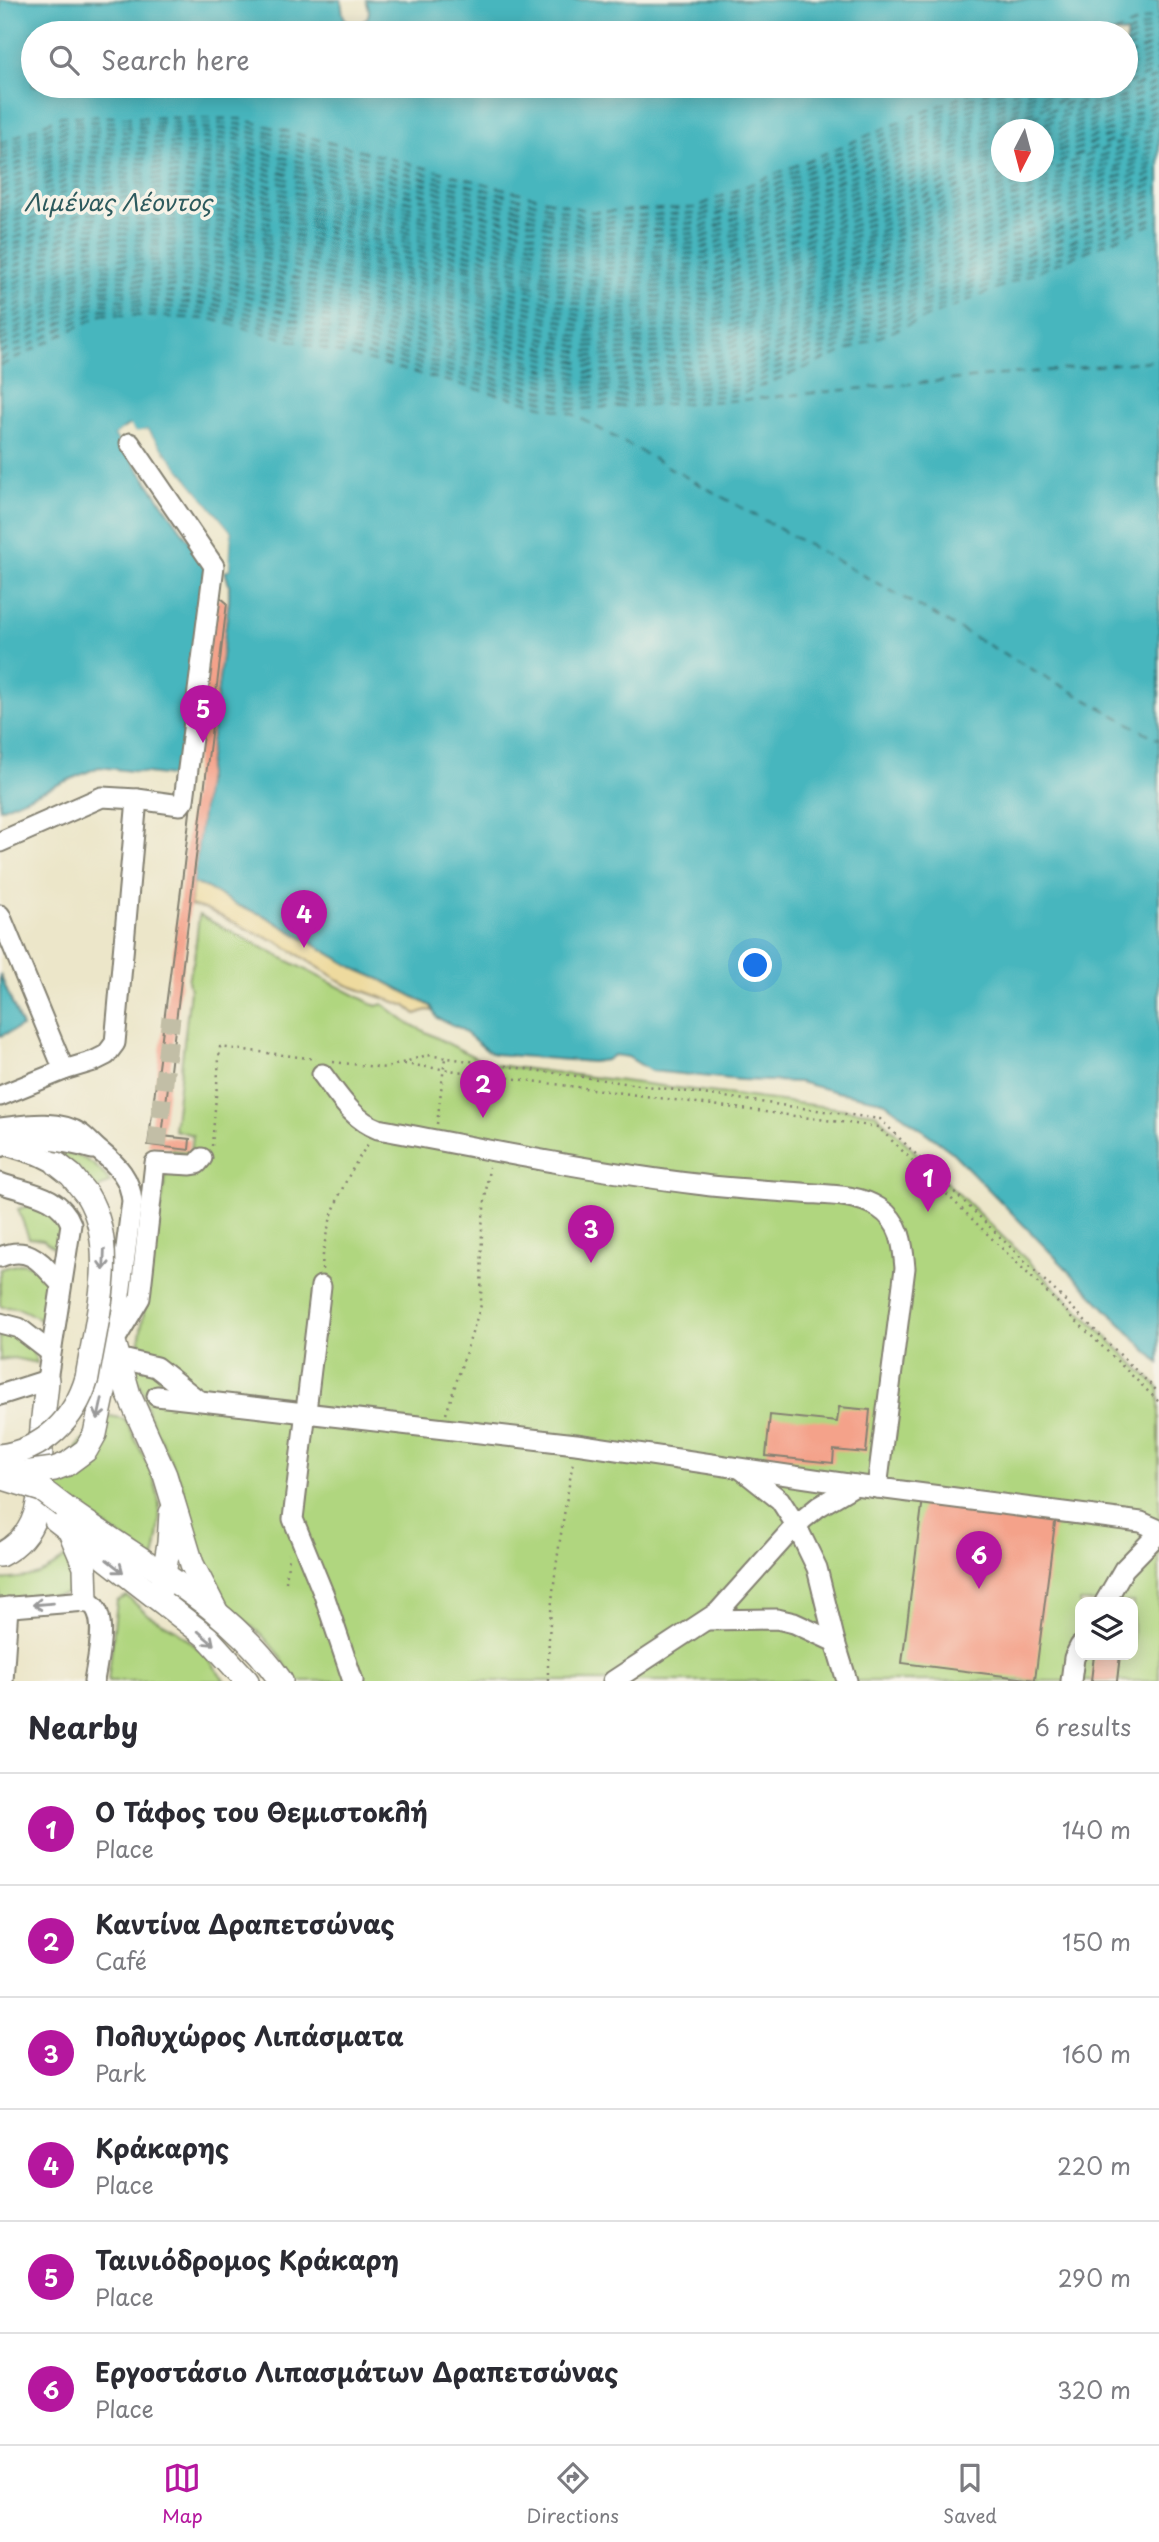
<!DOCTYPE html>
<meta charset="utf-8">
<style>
:root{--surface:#fff;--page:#f7f7f7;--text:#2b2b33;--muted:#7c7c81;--line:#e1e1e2;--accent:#b5179e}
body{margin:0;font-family:"Playpen Sans",sans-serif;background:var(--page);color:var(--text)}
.controls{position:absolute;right:21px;bottom:21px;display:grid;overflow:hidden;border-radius:14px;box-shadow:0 4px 18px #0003}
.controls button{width:63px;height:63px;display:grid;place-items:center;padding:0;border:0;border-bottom:2px solid var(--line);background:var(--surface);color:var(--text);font:35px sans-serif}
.compass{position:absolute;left:991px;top:119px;width:63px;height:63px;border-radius:50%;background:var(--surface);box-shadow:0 4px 18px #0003;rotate:186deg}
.you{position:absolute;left:756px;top:966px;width:24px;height:24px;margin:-18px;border:5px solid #fff;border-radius:50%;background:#1a73e8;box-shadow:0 0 0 10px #1a73e833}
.badge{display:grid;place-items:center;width:46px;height:46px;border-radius:50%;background:var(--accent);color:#fff;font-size:23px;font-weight:700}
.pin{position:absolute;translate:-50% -58px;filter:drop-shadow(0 2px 4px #0008)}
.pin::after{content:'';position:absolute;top:37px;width:24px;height:21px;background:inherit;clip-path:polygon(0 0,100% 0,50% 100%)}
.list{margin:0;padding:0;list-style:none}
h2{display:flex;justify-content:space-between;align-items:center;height:91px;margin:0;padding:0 28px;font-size:30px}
h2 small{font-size:23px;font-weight:400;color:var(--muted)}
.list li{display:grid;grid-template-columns:46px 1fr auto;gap:21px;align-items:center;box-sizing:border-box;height:112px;padding:0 28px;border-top:2px solid var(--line)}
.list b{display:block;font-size:26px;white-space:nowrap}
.list p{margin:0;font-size:23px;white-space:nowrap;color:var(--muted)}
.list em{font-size:23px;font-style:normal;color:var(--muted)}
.icon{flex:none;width:38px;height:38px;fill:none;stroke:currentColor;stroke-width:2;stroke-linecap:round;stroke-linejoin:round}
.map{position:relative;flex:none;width:1159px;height:1681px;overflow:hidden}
.search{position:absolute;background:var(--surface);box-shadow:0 4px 18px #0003;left:21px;right:21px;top:21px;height:77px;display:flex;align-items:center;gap:18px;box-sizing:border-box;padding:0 24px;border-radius:38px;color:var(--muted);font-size:26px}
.sheet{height:763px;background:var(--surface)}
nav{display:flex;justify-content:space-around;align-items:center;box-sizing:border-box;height:98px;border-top:2px solid var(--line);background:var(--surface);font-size:19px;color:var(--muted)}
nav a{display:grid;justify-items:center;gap:4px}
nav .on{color:var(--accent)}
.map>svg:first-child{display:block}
.green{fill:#b0d67f;stroke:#66794e;stroke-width:2;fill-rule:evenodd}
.sand{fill:#eeda9e;stroke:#857b5d;stroke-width:2}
.water{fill:#47b6be;stroke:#32696d;stroke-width:2;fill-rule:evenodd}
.pier{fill:#ece6c9}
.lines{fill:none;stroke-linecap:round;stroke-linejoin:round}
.ferry{stroke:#2d5a5d;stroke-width:2;stroke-dasharray:9 7;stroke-linecap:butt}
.building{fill:#f4a28a}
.minor-tunnel{stroke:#c2bea6;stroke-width:19;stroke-dasharray:19 10;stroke-linecap:butt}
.minor-casing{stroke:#848172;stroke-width:23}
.major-casing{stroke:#848172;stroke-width:26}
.path{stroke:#848172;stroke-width:2.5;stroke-dasharray:2 5;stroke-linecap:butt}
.minor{stroke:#fff;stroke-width:19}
.major{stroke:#fff;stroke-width:23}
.major-bridge-casing{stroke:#848172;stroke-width:26;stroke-linecap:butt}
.major-bridge{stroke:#fff;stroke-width:23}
.oneway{stroke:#999}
.labels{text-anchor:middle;stroke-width:7;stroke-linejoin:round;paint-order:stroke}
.water-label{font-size:23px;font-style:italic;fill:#2d5a5d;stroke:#f7f3e8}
</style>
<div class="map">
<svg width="1159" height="1681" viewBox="0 0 1159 1681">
<rect width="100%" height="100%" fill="#f7f3e8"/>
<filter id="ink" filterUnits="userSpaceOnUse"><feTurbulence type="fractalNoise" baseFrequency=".0143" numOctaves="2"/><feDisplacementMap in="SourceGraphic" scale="14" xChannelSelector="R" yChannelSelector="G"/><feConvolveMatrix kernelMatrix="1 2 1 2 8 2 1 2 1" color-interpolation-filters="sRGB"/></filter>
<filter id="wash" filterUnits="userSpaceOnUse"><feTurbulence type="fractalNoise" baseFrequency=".00686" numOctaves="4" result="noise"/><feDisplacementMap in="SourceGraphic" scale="28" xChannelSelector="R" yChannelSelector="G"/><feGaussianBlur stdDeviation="1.57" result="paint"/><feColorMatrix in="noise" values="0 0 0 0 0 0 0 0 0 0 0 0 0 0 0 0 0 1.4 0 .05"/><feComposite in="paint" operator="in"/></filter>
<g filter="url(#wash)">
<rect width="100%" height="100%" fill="#ece6c9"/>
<g class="green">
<path d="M199 915 376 1006 383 1004 406 1022 488 1064 875 1113 1159 1388V1681H295L280 1656 263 1636 222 1602 211 1589 190 1527 182 1485 148 1414 144 1394 134 1373 170 1150 191 1152 193 1135 174 1130 190 990 188 980 194 959ZM1080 1602H1133V1655H1080Z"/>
<path d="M57 1153C80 1152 97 1164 110 1182L97 1190 77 1167Z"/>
<path d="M31 1205C60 1203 63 1229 59 1251L43 1240 29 1238 18 1209Z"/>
<path d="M23 1263 41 1269 52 1289 46 1324C30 1313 21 1306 1 1307L0 1305V1269Z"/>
<path d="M0 1332C23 1335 31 1341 37 1363L13 1358 0 1360Z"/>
<path d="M105 1415 125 1419C153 1476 169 1494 154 1559L30 1476H52Z"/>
<path d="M67 1555C75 1568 80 1579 73 1593L0 1603V1580C26 1578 48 1576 67 1555Z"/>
<path d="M127 1596 148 1615 176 1630 205 1654 225 1681H108L117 1601Z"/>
</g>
<path class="sand" d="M193 883 207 888 239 906 263 915 358 970 384 981 431 1006 434 1011 427 1010 416 1014 406 1006 347 985 276 941 255 933 208 910 190 905Z"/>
<g class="water">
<path d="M0 0H341C342 5 342 12 344 17 350 29 369 24 369 11 369 7 367 4 366 0H1159V1363L952 1152 883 1101 837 1092 799 1082 741 1080 651 1071 628 1057 614 1055 606 1060 592 1062 494 1054 485 1049 460 1028 437 1018 431 1006 384 981 358 970 263 915 239 906 207 888 193 883 229 601V585L225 571 229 569 231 532 147 430 135 433 129 425 115 436 206 565 178 777 99 767 0 809ZM33 33H1126V86H33ZM1002 130H1044V172H1002Z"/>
<path d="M0 974 22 1027 0 1036Z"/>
</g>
<path class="pier" d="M130 425 135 432 147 430 231 532 229 569 225 571 224 568 226 567 228 533 146 434 134 436 129 430 120 436 128 448 127 453 115 435Z"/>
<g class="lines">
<g class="ferry">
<path d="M1113 33 1159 14"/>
<path d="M1126 34 1159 20"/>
<path d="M1126 39 1159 25"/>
<path d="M1126 45 1159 31"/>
<path d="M1126 50 1159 37"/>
<path d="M1126 56 1159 42"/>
<path d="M1126 62 1159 48"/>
<path d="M1126 67 1159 54"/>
<path d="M1126 73 1159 59"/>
<path d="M1126 78 1159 65"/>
<path d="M1126 84 1159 70"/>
<path d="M1003 130 1108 86"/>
<path d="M1016 130 1122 86"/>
<path d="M1030 130 1159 76"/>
<path d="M1043 130 1159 82"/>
<path d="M1044 135 1159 87"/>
<path d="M1044 141 1159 93"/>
<path d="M0 144 62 116 240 119 592 212 694 208 987 86"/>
<path d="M1044 146 1159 98"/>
<path d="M0 149 63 121 239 124 592 218 695 213 1001 86"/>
<path d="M1044 152 1159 104"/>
<path d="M0 155 64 126 239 129 591 223 696 218 1014 86"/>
<path d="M1044 157 1159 110"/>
<path d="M0 160 65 131 238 134 590 228 697 223 1028 86"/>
<path d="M1044 163 1159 115"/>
<path d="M0 166 66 136 237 139 590 233 699 228 1041 86"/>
<path d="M1044 169 1159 121"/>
<path d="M0 172 67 141 236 145 590 238 700 233 1054 86"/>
<path d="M0 177 68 147 236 150 589 243 701 238 1068 86"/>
<path d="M0 183 69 152 235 155 589 249 702 243 1081 86"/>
<path d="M0 189 70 157 234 160 588 254 703 248 1095 86"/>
<path d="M0 194 71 162 233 165 588 259 705 253 1002 130"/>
<path d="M0 200 72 167 233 170 587 264 706 258 1002 136"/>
<path d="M0 205 73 172 232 176 587 269 707 264 1002 141"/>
<path d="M0 211 74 177 231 181 586 274 708 269 1002 147"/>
<path d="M0 217 75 182 230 186 586 280 709 274 1002 152"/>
<path d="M0 222 76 187 230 191 585 285 711 279 1002 158"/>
<path d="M0 228 77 192 229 196 585 290 712 284 1002 164"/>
<path d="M0 234 79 197 228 201 584 295 713 289 1002 169"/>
<path d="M0 239 79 203 228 206 584 300 714 294 1010 172"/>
<path d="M0 245 81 208 227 212 583 305 716 299 1023 172"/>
<path d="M0 251 82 213 226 217 583 311 717 304 1037 172"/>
<path d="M0 256 83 218 225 222 582 316 718 309 1159 126"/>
<path d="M0 262 84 223 225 227 582 321 719 314 1159 132"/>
<path d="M0 267 85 228 224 232 581 326 720 319 1159 137"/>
<path d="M0 273 86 233 223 237 581 331 722 324 1159 143"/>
<path d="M0 279 87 238 222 242 580 337 723 329 1159 149"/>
<path d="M0 284 88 243 222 247 580 342 724 334 1159 154"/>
<path d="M0 290 89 248 221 253 579 347 725 339 1159 160"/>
<path d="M0 296 90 253 220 258 579 352 726 344 1159 165"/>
<path d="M0 302 91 258 219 263 578 357 728 349 1159 171"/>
<path d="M0 307 92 264 219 268 578 362 729 355 1159 177"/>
<path d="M0 313 93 269 218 273 577 367 730 360 1159 182"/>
<path d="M0 319 94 274 217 278 577 373 731 365 1159 188"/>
<path d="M0 324 95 279 216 283 576 378 732 370 1159 193"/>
<path d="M0 330 97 284 216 288 576 383 734 375 1159 199"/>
<path d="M0 336 98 289 215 294 575 388 735 380 1159 205"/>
<path d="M0 341 99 294 214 299 575 393 736 385 1159 210"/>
<path d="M0 347 100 299 213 304 574 399 737 390 1159 216"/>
<path d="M0 353 101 304 213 309 574 404 739 395 1159 221"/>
<path d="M0 360 102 309 212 314 573 409 740 400 1159 360"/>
<path d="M0 366 103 314 211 319 573 414 1159 740"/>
</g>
</g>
<g id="blocks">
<g class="building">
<path d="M221 598 227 603 162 1136 190 1139 189 1150 148 1145 182 882 214 602Z"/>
<path d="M839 1407 870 1410 866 1453 834 1450 833 1463 766 1456 770 1415 837 1422Z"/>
<path d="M923 1498 1056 1515 1035 1680 902 1663Z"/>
<path d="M1094 1655H1120L1117 1681H1091Z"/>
</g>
</g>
</g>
<g filter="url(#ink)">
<use href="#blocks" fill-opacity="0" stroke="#848172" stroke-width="2"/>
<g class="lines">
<path class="minor-tunnel" d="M157 1146 171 1017"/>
<g class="minor-casing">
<g id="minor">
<path d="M0 842 102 797 137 799 180 805 184 800 214 566 130 443"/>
<path d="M0 915 64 1070"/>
<path d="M322 1074C338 1095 353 1120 378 1129 484 1149 590 1171 696 1184 731 1189 767 1190 802 1193 827 1195 858 1194 879 1208 901 1222 903 1244 905 1268L877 1488"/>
<path d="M0 1096 64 1070 94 1061 106 1055 115 1043 137 799"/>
<path d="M0 1128C25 1125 58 1119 81 1134 88 1139 94 1147 101 1152 118 1166 130 1178 132 1201L114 1342"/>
<path d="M9 1146 41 1156 57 1164"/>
<path d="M0 1147C31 1135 61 1140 92 1149"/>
<path d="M0 1183C26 1193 60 1194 71 1224L47 1380 0 1395"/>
<path d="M0 1257C32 1244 42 1265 61 1284"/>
<path d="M321 1286 293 1519 324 1595 353 1681"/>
<path d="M0 1323 19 1328 50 1352"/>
<path d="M118 1335 140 1298 155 1163 191 1165 197 1164 202 1158"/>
<path d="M118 1358 156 1367 198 1400"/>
<path d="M157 1396 576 1444 855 1485 1141 1522 1159 1530"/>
<path d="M741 1469 780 1500 796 1525 817 1568 835 1642 847 1681"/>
<path d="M1105 1602 1124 1569 1159 1533"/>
<path d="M0 1608 86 1601C111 1609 97 1660 94 1681"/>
<path d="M707 1620 777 1619 794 1623 835 1642"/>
<path d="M3 1681 8 1607"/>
<path d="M613 1681 718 1612 796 1525 818 1507 855 1485"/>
<path d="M1071 1681 1074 1658 1080 1646"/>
</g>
</g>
<g class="major-casing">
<g id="major">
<path d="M57 1164 71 1175 87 1195"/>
<path d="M114 1342 129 1395 165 1475 192 1564 216 1611"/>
<path d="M67 1464 86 1450 95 1434 113 1349"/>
<path d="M63 1506C139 1562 226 1602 281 1681"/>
<path d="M56 1520 207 1637 247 1681"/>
<path d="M71 1534 85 1567 86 1601"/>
<path d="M0 1555C52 1529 37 1476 42 1429 43 1412 46 1397 47 1380"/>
<path d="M162 1587 169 1543 171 1513"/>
</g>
</g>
<g class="path">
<path d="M333 1062 386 1068 427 1055 880 1119 1159 1393"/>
<path d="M404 1064 878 1127 1159 1402"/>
<path d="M437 1124 445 1058"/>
<path d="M212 1146 220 1047 316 1059"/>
<path d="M322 1270C323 1224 343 1181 368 1144"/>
<path d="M446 1414 481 1305 482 1226 489 1167"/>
<path d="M286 1582 289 1554"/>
<path d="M548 1681C547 1607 561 1534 573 1461"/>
</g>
<use href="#minor" class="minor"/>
<use href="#major" class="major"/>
<g class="major-bridge-casing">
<g id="major-bridge">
<path d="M0 1456C44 1450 75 1419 87 1378 96 1321 119 1247 87 1195"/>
<path d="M9 1475 54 1469 67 1464"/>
<path d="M0 1477 42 1490 63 1506"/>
</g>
</g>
<use href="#major-bridge" class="major-bridge"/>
</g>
<defs><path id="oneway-shaft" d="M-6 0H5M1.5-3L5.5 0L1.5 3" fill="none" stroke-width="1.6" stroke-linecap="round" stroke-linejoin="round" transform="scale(1.75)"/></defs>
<g class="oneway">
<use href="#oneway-shaft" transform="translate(104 1260) rotate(92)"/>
<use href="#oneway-shaft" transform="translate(100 1409) rotate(102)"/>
<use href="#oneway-shaft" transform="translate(115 1566) rotate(38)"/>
<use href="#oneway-shaft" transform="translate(43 1604) rotate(175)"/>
<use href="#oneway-shaft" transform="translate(206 1638) rotate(41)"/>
</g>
</g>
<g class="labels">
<g class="water-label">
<text x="118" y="211">Λιμένας Λέοντος</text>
</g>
</g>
</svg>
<div class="controls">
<button><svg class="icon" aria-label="layers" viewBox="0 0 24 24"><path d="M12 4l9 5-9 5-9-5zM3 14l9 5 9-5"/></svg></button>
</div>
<svg class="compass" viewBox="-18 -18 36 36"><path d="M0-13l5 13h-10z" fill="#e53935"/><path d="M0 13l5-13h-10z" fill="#7c7c81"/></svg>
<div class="you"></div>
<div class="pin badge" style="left:928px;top:1212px">1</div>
<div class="pin badge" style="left:483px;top:1118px">2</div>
<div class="pin badge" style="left:591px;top:1263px">3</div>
<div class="pin badge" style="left:304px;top:948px">4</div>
<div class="pin badge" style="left:203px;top:743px">5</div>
<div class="pin badge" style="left:979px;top:1589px">6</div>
<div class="search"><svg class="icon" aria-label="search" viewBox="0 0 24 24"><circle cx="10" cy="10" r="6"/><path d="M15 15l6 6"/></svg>Search here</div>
</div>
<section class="sheet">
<h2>Nearby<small>6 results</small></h2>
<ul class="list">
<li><span class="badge">1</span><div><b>Ο Τάφος του Θεμιστοκλή</b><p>Place</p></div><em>140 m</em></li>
<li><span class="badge">2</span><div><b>Καντίνα Δραπετσώνας</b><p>Café</p></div><em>150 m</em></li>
<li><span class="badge">3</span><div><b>Πολυχώρος Λιπάσματα</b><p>Park</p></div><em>160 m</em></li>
<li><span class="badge">4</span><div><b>Κράκαρης</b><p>Place</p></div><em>220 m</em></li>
<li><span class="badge">5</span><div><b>Ταινιόδρομος Κράκαρη</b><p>Place</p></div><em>290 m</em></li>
<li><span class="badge">6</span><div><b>Εργοστάσιο Λιπασμάτων Δραπετσώνας</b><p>Place</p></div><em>320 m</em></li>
</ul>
</section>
<nav>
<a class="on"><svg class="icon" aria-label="map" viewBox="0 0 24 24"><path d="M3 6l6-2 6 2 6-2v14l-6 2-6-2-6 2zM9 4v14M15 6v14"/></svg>Map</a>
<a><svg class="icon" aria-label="directions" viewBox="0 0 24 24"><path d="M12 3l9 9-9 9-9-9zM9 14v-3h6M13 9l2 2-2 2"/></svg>Directions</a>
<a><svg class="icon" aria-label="saved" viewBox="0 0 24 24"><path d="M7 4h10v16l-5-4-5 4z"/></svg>Saved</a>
</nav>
